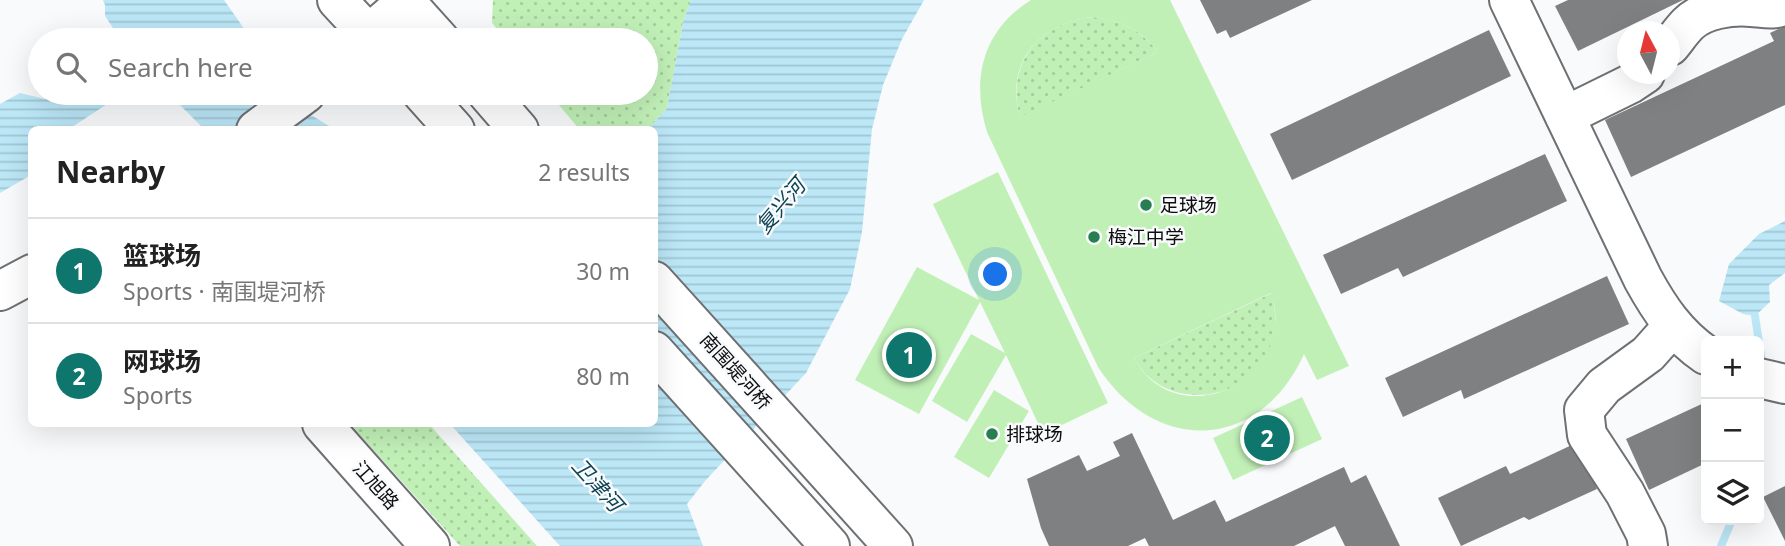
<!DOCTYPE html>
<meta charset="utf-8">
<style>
:root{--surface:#fff;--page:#f6f6f6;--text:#222;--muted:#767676;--line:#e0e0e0;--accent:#0f766e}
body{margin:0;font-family:"Noto Sans","Noto Sans SC",sans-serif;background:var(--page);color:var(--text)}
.controls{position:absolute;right:21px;bottom:21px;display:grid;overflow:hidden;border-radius:10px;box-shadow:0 7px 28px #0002}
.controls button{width:63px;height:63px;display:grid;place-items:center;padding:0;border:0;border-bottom:2px solid var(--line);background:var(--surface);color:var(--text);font:35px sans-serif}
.compass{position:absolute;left:1617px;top:21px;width:63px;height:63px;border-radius:50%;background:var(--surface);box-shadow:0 7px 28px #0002;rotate:353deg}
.you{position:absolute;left:996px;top:275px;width:24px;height:24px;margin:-18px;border:5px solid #fff;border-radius:50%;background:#1a73e8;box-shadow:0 0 0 10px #1a73e833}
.badge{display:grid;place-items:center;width:46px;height:46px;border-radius:50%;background:var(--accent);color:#fff;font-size:23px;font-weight:700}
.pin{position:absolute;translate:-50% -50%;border:4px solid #fff;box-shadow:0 2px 7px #0006}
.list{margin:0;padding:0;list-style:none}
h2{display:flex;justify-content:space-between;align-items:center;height:91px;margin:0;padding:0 28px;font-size:30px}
h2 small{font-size:23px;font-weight:400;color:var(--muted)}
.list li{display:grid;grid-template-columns:46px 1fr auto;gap:21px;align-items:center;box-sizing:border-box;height:105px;padding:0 28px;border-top:2px solid var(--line)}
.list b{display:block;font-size:26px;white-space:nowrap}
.list p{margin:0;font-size:23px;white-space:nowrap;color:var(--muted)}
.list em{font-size:23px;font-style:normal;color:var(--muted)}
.icon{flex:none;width:38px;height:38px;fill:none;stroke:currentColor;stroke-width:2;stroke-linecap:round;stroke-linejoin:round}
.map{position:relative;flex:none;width:1785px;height:546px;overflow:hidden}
.search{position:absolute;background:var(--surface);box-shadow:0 7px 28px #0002;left:28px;top:28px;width:630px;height:77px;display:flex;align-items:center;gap:18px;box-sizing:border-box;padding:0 24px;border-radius:38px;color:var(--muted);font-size:26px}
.panel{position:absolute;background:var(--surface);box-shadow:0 7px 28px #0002;left:28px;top:126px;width:630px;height:301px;border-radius:10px}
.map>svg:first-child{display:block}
.green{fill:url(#green-dots)}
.pitch{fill:#c1f0b7;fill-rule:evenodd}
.water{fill:url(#water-rules)}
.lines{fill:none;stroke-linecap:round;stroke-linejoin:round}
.stream{stroke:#bce7f7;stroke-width:8}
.building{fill:#7f8082}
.minor-casing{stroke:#6f7073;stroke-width:42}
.major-casing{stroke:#6f7073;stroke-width:42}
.minor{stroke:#fff;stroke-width:38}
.major{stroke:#fff;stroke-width:38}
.poi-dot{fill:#277e51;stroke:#f8fafc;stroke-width:2.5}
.labels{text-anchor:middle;stroke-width:5;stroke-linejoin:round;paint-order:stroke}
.poi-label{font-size:19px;fill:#0d0d0e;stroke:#f8fafc;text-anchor:start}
.street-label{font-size:19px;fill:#0d0d0e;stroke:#f8fafc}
.water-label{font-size:21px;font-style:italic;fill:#0d4454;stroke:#f8fafc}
</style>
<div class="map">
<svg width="1785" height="546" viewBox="0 0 1785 546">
<defs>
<pattern id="green-dots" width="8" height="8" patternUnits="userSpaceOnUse" patternTransform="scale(1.75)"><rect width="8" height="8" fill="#c1f0b7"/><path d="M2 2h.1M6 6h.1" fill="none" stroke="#a5cd9c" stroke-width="1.8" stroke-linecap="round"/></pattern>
<pattern id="water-rules" width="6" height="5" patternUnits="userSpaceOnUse" patternTransform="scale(1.75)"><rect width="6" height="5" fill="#bce7f7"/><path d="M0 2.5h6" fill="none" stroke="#a0c5d3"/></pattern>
</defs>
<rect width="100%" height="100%" fill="#f8fafc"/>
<g class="green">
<path d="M493 0H691L683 22 667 108 648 129H579L549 93H646V40H506L492 23Z"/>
<path d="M1093 17C1121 20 1141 30 1158 52L1020 118C1005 63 1039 22 1093 17Z"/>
<path d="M1272 293C1275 309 1277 325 1273 341 1255 402 1165 416 1134 358Z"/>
<path d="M350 424H429L537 546H460Z"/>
</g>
<g class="pitch">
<path d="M1031 0H1170L1349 366 1317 380 1304 354C1260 452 1155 455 1098 367L987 132C971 79 982 31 1031 0ZM1093 17C1120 20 1142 30 1158 52L1020 117C1004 63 1040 22 1093 17ZM1271 293C1300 380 1177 438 1134 358Z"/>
<path d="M998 172 1108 403 1043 434 1006 355 967 422 932 401 971 334 1005 353 980 302 919 414 855 380 917 267 979 300 933 204Z"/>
<path d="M994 390 1029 411 989 478 954 457Z"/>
<path d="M1302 397 1322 439 1233 480 1213 438Z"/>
</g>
<g class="water">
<path d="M103 0H224L252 40H121L105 16V5Z"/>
<path d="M691 0H924L902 39 883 85 872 129 862 232 850 289 806 373 705 481 687 504 703 546H560L450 424H654V130L648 129 667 108 683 22Z"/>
<path d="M20 93 45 99 57 93H124L69 129 32 130 31 175 0 193V104Z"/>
<path d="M168 93H292L311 115 334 129H204Z"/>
<path d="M1785 221V273L1769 285 1770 302 1755 316 1743 314 1719 301 1729 264 1759 234Z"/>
</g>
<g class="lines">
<g class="stream">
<path d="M1755 316 1763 369"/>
<path d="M1721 546 1732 520"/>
</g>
</g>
<g class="building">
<path d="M1200 0H1312L1230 38 1226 30 1217 34Z"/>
<path d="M1568 0H1683L1578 51 1555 6Z"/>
<path d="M1785 26V105L1631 177 1605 120 1774 41 1770 33Z"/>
<path d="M1489 30 1511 76 1292 180 1270 134Z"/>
<path d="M1545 154 1567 201 1403 277 1398 268 1341 294 1323 255Z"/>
<path d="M1607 276 1629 324 1464 399 1461 390 1403 417 1385 378Z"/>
<path d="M1706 402V463L1649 490 1626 439Z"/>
<path d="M1132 433 1173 520 1215 500 1226 522 1344 467 1351 483 1366 475 1400 546H1345L1335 526 1294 546H1149L1145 538 1128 546H1049L1041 528 1027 479 1079 455 1087 471 1120 456 1113 442Z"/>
<path d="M1576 443 1597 489 1529 520 1524 517 1461 546 1438 498 1506 466 1510 474Z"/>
<path d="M1785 486V541L1763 497Z"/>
</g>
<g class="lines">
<g class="minor-casing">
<g id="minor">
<path d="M1509 0 1643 279C1660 310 1677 335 1706 355"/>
<path d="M1670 46C1676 39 1681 31 1688 24 1703 9 1732 5 1752 7 1764 8 1774 11 1785 5"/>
<path d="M1565 116 1630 84 1645 74"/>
<path d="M256 130 306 93"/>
<path d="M0 291 32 274"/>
<path d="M1759 378 1785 384"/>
<path d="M322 424 430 546"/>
<path d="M1648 546 1646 534 1625 493 1587 435 1584 410 1604 386 1648 354 1673 326"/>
</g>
</g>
<g class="major-casing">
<g id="major">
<path d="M337 0 374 40"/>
<path d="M404 0 440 40"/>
<path d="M362 40 408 0"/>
<path d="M422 93 455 130"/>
<path d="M487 93 519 130"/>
<path d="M654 281 893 546"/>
<path d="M654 351 830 546"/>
</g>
</g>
<use href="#minor" class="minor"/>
<use href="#major" class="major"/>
</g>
<g class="poi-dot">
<circle cx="1146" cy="205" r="7"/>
<circle cx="1094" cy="237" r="7"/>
<circle cx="992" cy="434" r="7"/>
</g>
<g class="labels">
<g class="poi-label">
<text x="1160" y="212">足球场</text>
<text x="1108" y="244">梅江中学</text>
<text x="1006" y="441">排球场</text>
</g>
<g class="street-label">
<text transform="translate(736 371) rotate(48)" y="7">南围堤河桥</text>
<text transform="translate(376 485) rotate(48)" y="7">江旭路</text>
</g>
<g class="water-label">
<text transform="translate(781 206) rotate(-50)" y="7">复兴河</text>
<text transform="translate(597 485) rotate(48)" y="7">卫津河</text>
</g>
</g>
</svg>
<div class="controls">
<button>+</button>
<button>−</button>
<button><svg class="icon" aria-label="layers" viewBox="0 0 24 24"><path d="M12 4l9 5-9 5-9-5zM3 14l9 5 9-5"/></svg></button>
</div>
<svg class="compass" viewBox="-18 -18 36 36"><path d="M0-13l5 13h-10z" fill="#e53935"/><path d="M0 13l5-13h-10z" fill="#767676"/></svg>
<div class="you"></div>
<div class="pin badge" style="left:909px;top:355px">1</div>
<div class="pin badge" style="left:1267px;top:438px">2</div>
<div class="search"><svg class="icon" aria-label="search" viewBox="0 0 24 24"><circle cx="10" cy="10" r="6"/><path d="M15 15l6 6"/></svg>Search here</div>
<section class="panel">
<h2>Nearby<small>2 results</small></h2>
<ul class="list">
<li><span class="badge">1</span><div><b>篮球场</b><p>Sports · 南围堤河桥</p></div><em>30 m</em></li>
<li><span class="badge">2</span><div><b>网球场</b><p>Sports</p></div><em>80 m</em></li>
</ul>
</section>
</div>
